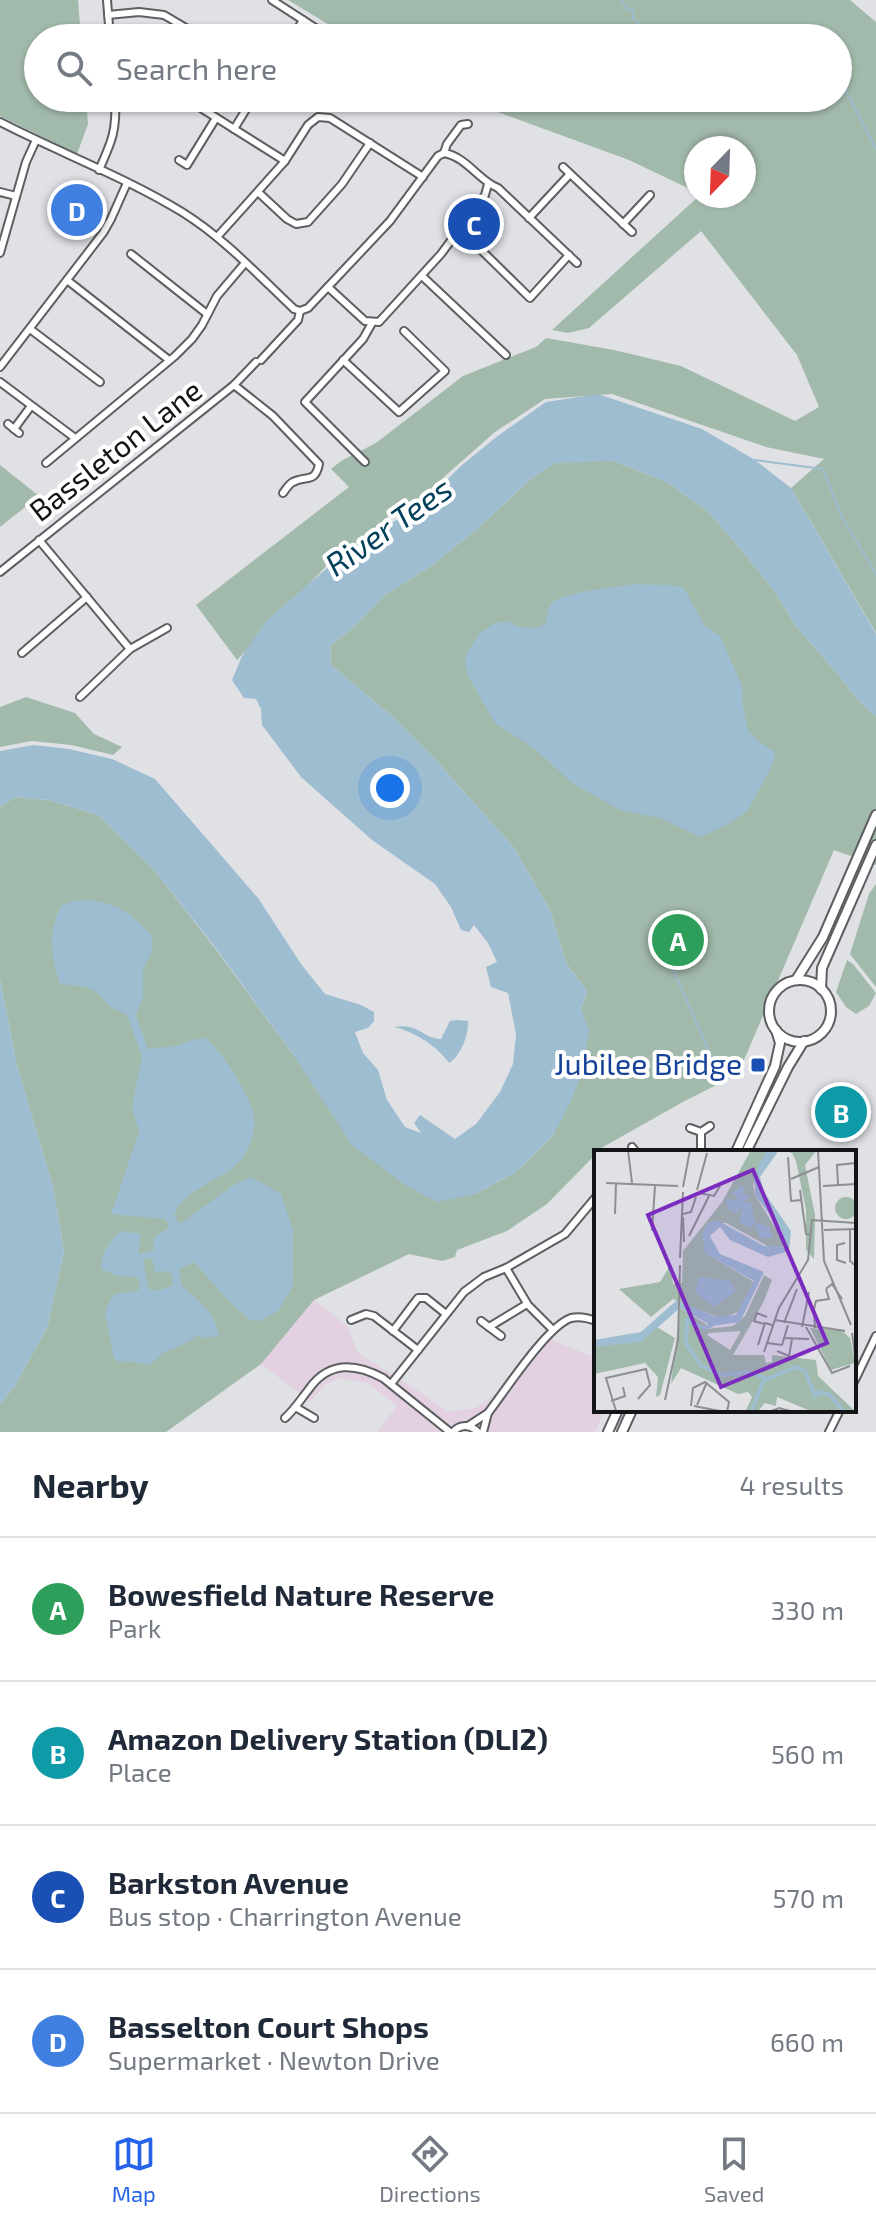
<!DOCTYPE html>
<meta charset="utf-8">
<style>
:root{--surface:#fff;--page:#f6f6f7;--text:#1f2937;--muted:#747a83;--line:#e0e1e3;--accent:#2563eb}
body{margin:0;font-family:"Exo 2",sans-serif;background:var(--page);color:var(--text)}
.compass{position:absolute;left:684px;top:136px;width:72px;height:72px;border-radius:50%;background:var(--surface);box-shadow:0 2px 6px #0004;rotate:203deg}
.you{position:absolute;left:390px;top:788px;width:28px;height:28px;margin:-20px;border:6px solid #fff;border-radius:50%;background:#1a73e8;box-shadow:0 0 0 12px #1a73e833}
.badge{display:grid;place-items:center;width:52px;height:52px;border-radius:50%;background:var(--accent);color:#fff;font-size:26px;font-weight:700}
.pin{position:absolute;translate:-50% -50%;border:4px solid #fff;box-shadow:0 2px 8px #0006}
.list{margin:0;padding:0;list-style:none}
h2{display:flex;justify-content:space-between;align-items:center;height:104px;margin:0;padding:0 32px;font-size:34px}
h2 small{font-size:26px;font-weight:400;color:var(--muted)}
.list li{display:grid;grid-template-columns:52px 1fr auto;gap:24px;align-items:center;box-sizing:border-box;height:144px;padding:0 32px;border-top:2px solid var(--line)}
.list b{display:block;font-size:30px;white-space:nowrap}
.list p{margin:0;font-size:26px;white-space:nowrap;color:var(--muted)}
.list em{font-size:26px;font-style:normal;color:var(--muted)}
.icon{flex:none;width:44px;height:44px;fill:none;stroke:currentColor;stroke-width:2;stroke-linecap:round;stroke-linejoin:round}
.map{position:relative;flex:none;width:876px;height:1432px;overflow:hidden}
.search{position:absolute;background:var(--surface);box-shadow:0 2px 6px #0004;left:24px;right:24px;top:24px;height:88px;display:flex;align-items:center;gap:20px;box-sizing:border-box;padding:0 28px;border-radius:44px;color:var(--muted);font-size:30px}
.sheet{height:680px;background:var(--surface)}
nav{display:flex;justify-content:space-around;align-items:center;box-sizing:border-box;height:112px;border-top:2px solid var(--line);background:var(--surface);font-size:22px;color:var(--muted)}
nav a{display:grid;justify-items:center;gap:4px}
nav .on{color:var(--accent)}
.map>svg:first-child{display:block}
.commercial{fill:#e3d0e0}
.green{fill:#a2baab}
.water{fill:#9ebdd1;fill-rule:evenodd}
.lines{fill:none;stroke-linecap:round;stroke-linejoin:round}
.stream{stroke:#9ebdd1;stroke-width:2}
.minor-casing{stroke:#5d5f62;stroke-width:10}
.tertiary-casing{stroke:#5d5f62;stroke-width:12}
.minor{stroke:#fff;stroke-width:6}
.tertiary{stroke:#fff;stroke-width:8}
.transit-dot{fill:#1a4fb4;stroke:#fff;stroke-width:3}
.labels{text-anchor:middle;stroke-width:8;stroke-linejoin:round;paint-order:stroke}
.street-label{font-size:30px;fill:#131415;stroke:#fff}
.transit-label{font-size:30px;fill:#164399;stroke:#fff;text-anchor:end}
.water-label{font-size:32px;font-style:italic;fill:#02405c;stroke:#fff}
.inset-river{fill:none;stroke:#9ebdd1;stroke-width:4}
.inset-road{fill:none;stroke:#8d8f92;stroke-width:2}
.view{fill:#7b2cbf;fill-opacity:0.15;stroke:#7b2cbf;stroke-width:4}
.inset-edge{fill:none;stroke:#131415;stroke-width:4}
</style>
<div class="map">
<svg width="876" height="1432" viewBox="0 0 876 1432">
<rect width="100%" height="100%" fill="#dfe1e5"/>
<path class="commercial" d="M314 1300 347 1326 358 1353 423 1394 447 1412 475 1408 486 1402 524 1367 547 1338 596 1358V1410H604L595 1432H377L397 1406 368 1383 340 1378 325 1385 310 1401 261 1364Z"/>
<g class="green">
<path d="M0 0H78L81 38H38V98H86L88 124 77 154 0 116Z"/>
<path d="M288 0H850L876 22V633L791 488 824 459 766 447 612 394 545 399 495 432 445 476 415 507 375 528 333 559 237 660 196 605 349 487 331 469 341 461 376 443 463 376 536 347 546 338 614 350 681 366 795 421 819 407 797 355 701 231 589 328 568 333 552 330 699 196H744V148H696V192L629 160 492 110 478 103 480 98H838V38H492L447 25 439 38H351Z"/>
<path d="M587 461H613L667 482 706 510 729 535 773 589 796 626 836 672 858 700 876 717V865L834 850 738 1074 681 1103 603 1147 596 1152V1154L547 1204 507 1231 457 1250 455 1257 442 1261 409 1254 314 1300 261 1364 166 1432H0V1404L14 1387 47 1328 64 1252 53 1187 17 1066 0 979V807L15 797 49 800 98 815 154 870 214 947 292 1053 475 1194 516 1172 554 1134 581 1009 587 991 566 963 550 910 514 848 433 757 394 718 331 665 330 646 354 627 385 595 431 566 478 528 532 478 555 463Z"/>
<path d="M0 465 39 496 0 527Z"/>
<path d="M26 697 75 713 94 734 122 747 113 755 71 745 32 741 0 747V707Z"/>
<path d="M876 884V987L850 954 869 894Z"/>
<path d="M847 960 853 964 876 993 869 1006 856 1014 846 1007 836 992Z"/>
</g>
<g class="water">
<path d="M598 394 702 429 755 460 791 488 876 634V717L858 700 836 672 796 626 773 589 729 535 706 510 667 482 613 461 555 463 532 478 478 528 431 566 385 595 354 627 330 646 331 665 394 718 433 757 514 848 550 910 566 963 587 991 581 1009 589 1030 583 1069 573 1096 554 1134 516 1172 475 1194 437 1202 405 1185 352 1145 292 1053 214 946 154 870 98 815 49 800 15 797 0 807V751L33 745 69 749 112 759 155 779 258 898 301 964 325 994 361 1005 374 1012V1021L368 1028 355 1032 363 1053 378 1070 387 1100 405 1127 421 1133 414 1123 420 1115 455 1139 476 1124 500 1092 513 1064 516 1034 508 993 491 987 486 967 497 962 488 943 474 925 469 932 461 930 451 907 435 884 372 840 301 777 262 725 261 709 256 699 244 698 232 680 242 656 266 621 334 562 372 533 416 510 462 465 499 435 546 402Z"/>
<path d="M639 584C654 586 669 583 684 588L705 626 720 636 743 688 742 702 748 730 759 742 775 752 774 762 748 810 727 825 700 837 660 818 620 810 571 782 535 749 495 723 468 676 465 664 467 653 480 633 495 623 508 621 519 627 537 628 545 624C548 617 546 611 550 605 558 592 622 586 639 584Z"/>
<path d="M88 900C120 904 130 913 152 936V952L143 969V998L136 1015 148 1049 177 1046 192 1040 205 1038C221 1051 235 1074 245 1093 254 1109 258 1123 251 1140 248 1150 243 1159 235 1166 215 1183 183 1190 174 1216L179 1223 183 1222 235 1184 251 1177 281 1194 293 1231V1286L278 1311 261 1321 250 1320 229 1301 194 1262 180 1269 181 1285C199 1301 214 1310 219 1336L204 1338 198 1335 188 1342 163 1353 149 1365 128 1361 118 1362 114 1358 105 1313 110 1300 116 1294 138 1291 140 1286 137 1277 118 1276 101 1269C101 1254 109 1241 121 1231L141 1234 138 1254 154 1250 153 1239 169 1227 165 1219 111 1214 139 1132 132 1106 142 1056 127 1015 109 1006 98 993 86 987 60 984C51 954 47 935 61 906L74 901ZM152 1258 155 1273 164 1271 172 1274 173 1285 161 1290H149L143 1260Z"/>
<path d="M0 979 17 1066 53 1187 64 1252 47 1328 14 1387 0 1404Z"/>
<path d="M457 1020 468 1021C469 1034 461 1056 449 1063 437 1046 415 1032 394 1027 420 1023 423 1039 441 1039L450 1021Z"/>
</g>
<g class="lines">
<g class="stream">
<path d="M621 0 627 9 634 11 633 18C642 28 648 30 662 28L675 38"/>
<path d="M677 38 688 32 724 38"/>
<path d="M838 85 846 91 876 149"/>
<path d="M755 460 823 469 842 517 876 574"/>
<path d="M662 944 722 1082"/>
</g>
<g class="minor-casing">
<g id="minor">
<path d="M107 0 110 38"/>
<path d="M272 0 303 20"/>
<path d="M108 15 139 12 164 15 203 38"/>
<path d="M292 38 303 20 331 38"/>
<path d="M185 98 285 161"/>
<path d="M0 122C60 153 125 177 182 212 224 238 259 276 294 309L300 311"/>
<path d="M234 129 253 98"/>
<path d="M444 153C467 157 479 181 498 188L577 263"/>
<path d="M179 160 187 165 216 118"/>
<path d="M563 167 632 232"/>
<path d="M99 170C112 141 117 130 115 98"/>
<path d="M0 192 16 196"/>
<path d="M258 192 287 219 296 224 308 222 342 184 370 143"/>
<path d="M529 218 570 174"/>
<path d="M623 224 650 195"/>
<path d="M217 237 285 161 308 125 318 117 330 118 423 177"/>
<path d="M471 240 530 298 569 255"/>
<path d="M0 253 26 162 36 140"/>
<path d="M131 254 207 314"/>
<path d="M422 276 506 355"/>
<path d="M67 280 169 360"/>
<path d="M328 287 365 321 379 322 441 254 485 195 488 184"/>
<path d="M30 329 100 382"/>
<path d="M261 360 298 320 300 311 308 308 390 221 438 156 444 153 447 144 461 125 468 124"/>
<path d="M343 360 399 412 445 371 404 331"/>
<path d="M0 367 103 233 111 219 127 183"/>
<path d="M0 382 75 438"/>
<path d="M234 385 273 416 319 464C315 484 306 475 293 482 289 484 286 489 283 493"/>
<path d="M8 424 19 433"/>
<path d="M14 429 31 406"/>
<path d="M365 462 305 402 363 339 372 323"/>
<path d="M46 463 175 356 192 339 202 325 217 296 245 263"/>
<path d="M39 540 130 649"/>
<path d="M0 572 234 385 256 362"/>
<path d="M22 653 87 597"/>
<path d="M80 697 130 649 167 628"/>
<path d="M690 1128 701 1132 710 1126"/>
<path d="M632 1147 636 1152"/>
<path d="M701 1152V1132"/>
<path d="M506 1268 528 1305 553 1330"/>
<path d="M351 1320 366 1314 374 1316 418 1350"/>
<path d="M481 1321 501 1336"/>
<path d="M489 1327 527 1304"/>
<path d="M393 1331 418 1298H426L446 1314"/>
<path d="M854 1382 876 1336"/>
<path d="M391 1384 464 1292 484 1277 506 1268 565 1234 596 1197"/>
<path d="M297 1408 314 1418"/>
<path d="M488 1413C505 1391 547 1326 571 1318 580 1316 588 1318 596 1321"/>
<path d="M285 1418C295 1409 301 1399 309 1389 329 1361 355 1363 383 1378L450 1432"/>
<path d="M468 1426 488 1413 483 1432"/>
<path d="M453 1432C460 1424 470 1424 478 1432"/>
<path d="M829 1432 840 1410"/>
</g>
</g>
<g class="tertiary-casing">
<g id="tertiary">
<path d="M796 980 823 937 876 815"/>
<circle cx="800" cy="1011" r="31"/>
<path d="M821 989 822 968 876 845"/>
<path d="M736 1152 775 1066 780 1043 776 1030"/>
<path d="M746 1152 788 1067 804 1041"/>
<path d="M608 1432 618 1410"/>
<path d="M622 1432 632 1410"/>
</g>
</g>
<use href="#minor" class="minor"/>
<use href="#tertiary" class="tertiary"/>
</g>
<rect class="transit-dot" x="750" y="1057" width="16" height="16" rx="4"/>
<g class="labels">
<g class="street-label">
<text transform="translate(116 451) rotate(-38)" y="10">Bassleton Lane</text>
</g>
<g class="transit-label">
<text x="742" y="1075">Jubilee Bridge</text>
</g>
<g class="water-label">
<text transform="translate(389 527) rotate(-35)" y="11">River Tees</text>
</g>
</g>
<g transform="translate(594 1150)">
<rect width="262" height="262" fill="#dfe1e5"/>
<path d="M157 0H172L159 35 161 45 192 95 179 99 132 73H114L115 105 160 132 144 162 128 169 79 149 57 167 25 139 66 132 77 114 79 134 88 133 89 101 128 52ZM187 0H223L211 15 221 65 220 109 212 100V60L202 11 198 3ZM241 58a11 11 0 1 1 22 0a11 11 0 1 1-22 0ZM170 125 178 130 169 153 139 205H170L172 213 178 212V205L222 210 224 226 262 262H219L183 247 182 256 171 253 163 262H151L158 247 154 242 144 244 87 218 77 234 86 158 112 174 111 179 139 176 151 166ZM147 181 136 200 113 185 115 183ZM63 177 81 188 66 245 62 247 64 227 51 213 0 224V197L44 191ZM216 178 247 180 256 188 261 213 237 220Z" fill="#a2baab" fill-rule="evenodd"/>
<path d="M172 0H185L166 27 170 42 197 81 195 101 174 107 136 90 126 77 116 86 126 104 170 122 146 172 118 176 86 158 47 192 0 197V190L47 182 83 150 122 167 142 165 160 131 111 103 108 84 114 73 123 70 170 96 190 97 188 81 161 45 160 26ZM149 35 150 45 156 46 150 53 157 52 161 72 175 77 178 88H166L161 74 155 78 145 71 149 55 142 64 134 59 132 49 145 50 138 43ZM105 127 136 131 142 141 120 157 101 142Z" fill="#9ebdd1"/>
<path class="inset-river" d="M119 175 109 178 93 170 92 194 107 215 126 225 154 222 173 229 202 217 211 221 221 246 225 242 236 245 250 262M157 262 170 230"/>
<path class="inset-road" d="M34 0 38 33M224 0 230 111 257 175M194 7 197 51 208 50M197 29 225 17M12 33 84 36M244 35 243 15 262 13M229 36 262 34M89 37 96 0M103 40 113 3M206 40 212 84 217 85M105 43 120 46 126 36M21 64 22 34M89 64 97 62 102 47M89 67 90 92M217 70 262 73M256 79V111L262 116M230 80 262 79M58 81 61 36M95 86 115 46M251 93 243 95V110L252 113M86 108 89 42M232 139 238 134 248 149M181 170 251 181M190 173 203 139M170 174 160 171 163 163 173 167M208 177 215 142M212 177 238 223 256 216M221 178 220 159 222 151 235 149 232 139M258 183 262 213M190 188 215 189M173 193 188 195 194 175M164 195 171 173 178 175M183 201 195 206 198 189M170 202 185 158 214 110 218 70M71 250 84 190 86 115M17 251 31 246 29 237M103 255 113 232M97 256 99 238 111 232 135 252 133 262M100 256 131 262M22 261 12 228 52 219 56 235 44 249M175 262 185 258 200 262"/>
<path class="view" d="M159 20 233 193 127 237 54 65Z"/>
<rect width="262" height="262" class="inset-edge"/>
</g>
</svg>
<svg class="compass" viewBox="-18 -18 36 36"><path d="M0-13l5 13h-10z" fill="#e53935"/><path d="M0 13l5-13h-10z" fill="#747a83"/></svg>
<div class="you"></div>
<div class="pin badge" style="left:678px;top:940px;background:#2e9e5b">A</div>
<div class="pin badge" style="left:841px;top:1112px;background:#0f9aa8">B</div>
<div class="pin badge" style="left:474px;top:224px;background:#1a4fb4">C</div>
<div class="pin badge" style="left:77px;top:210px;background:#3f7fe0">D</div>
<div class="search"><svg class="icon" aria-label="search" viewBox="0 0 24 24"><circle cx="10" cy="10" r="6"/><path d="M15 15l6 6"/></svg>Search here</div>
</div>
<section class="sheet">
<h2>Nearby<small>4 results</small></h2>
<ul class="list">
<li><span class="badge" style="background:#2e9e5b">A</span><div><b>Bowesfield Nature Reserve</b><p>Park</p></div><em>330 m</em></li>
<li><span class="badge" style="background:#0f9aa8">B</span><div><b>Amazon Delivery Station (DLI2)</b><p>Place</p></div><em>560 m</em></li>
<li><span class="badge" style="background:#1a4fb4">C</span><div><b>Barkston Avenue</b><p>Bus stop · Charrington Avenue</p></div><em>570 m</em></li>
<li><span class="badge" style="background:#3f7fe0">D</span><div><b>Basselton Court Shops</b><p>Supermarket · Newton Drive</p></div><em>660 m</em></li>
</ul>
</section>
<nav>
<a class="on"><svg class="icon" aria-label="map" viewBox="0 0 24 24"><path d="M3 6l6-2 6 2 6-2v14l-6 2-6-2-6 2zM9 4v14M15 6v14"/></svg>Map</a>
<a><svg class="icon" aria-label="directions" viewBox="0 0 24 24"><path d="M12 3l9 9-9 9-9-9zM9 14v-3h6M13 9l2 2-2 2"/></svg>Directions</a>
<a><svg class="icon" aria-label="saved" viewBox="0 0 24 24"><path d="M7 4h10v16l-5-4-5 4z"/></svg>Saved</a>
</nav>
